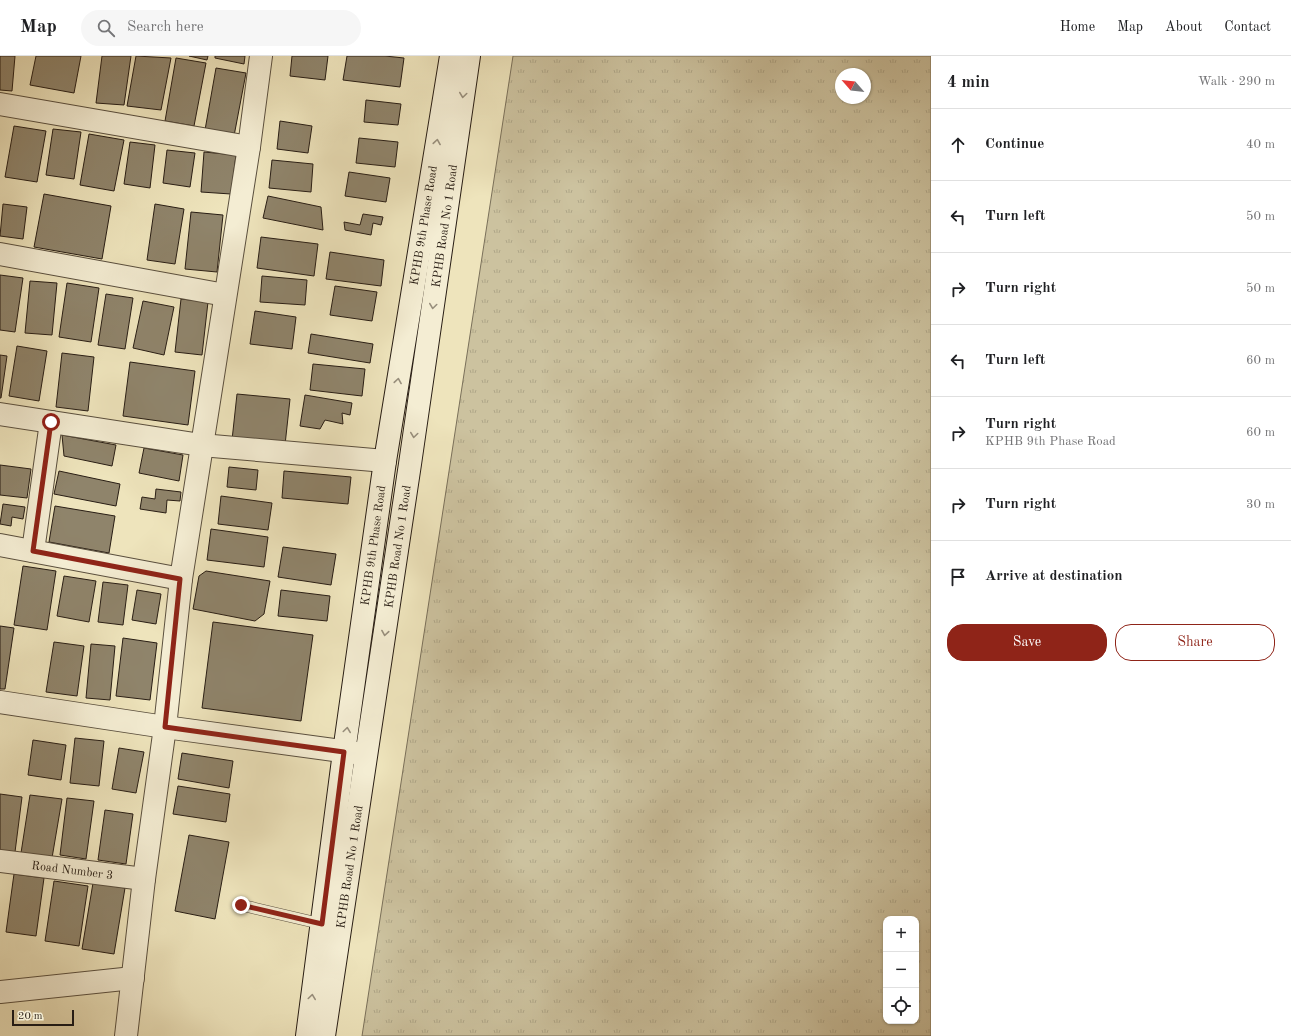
<!DOCTYPE html>
<meta charset="utf-8">
<style>
:root{--surface:#fff;--page:#f6f6f6;--text:#202124;--muted:#757577;--line:#e0e0e0;--accent:#8f2418}
body{margin:0;font-family:"Old Standard TT",serif;background:var(--page);color:var(--text)}
.controls{position:absolute;right:12px;bottom:12px;display:grid;overflow:hidden;border-radius:8px;box-shadow:0 1px 3px #0004}
.controls button{width:36px;height:36px;display:grid;place-items:center;padding:0;border:0;border-bottom:1px solid var(--line);background:var(--surface);color:var(--text);font:20px sans-serif}
.compass{position:absolute;left:835px;top:12px;width:36px;height:36px;border-radius:50%;background:var(--surface);box-shadow:0 1px 3px #0004;rotate:298deg}
.scale{position:absolute;left:12px;bottom:10px;width:62px;box-sizing:border-box;padding-left:4px;border:2px solid #281d14;border-top:0;font-size:11px;line-height:14px;white-space:nowrap;color:#281d14;-webkit-text-stroke:3px #f4edd3;paint-order:stroke}
.stop{position:absolute;width:12px;height:12px;margin:-9px;border:3px solid #8f2418;border-radius:50%;background:#fff}
.stop.end{background:#8f2418;border-color:#fff;box-shadow:0 1px 4px #0008}
.list{margin:0;padding:0;list-style:none}
h2{display:flex;justify-content:space-between;align-items:center;height:52px;margin:0;padding:0 16px;font-size:17px}
h2 small{font-size:13px;font-weight:400;color:var(--muted)}
.list li{display:grid;grid-template-columns:26px 1fr auto;gap:12px;align-items:center;box-sizing:border-box;height:72px;padding:0 16px;border-top:1px solid var(--line)}
.list b{display:block;font-size:15px;white-space:nowrap}
.list p{margin:0;font-size:13px;white-space:nowrap;color:var(--muted)}
.list em{font-size:13px;font-style:normal;color:var(--muted)}
.actions{display:flex;gap:8px;padding:12px 16px}
.actions a{flex:1;padding:9px 0;border:1px solid var(--accent);border-radius:16px;text-align:center;font-size:14px;color:var(--accent)}
.actions .main{background:var(--accent);color:#fff}
.icon{flex:none;width:22px;height:22px;fill:none;stroke:currentColor;stroke-width:2;stroke-linecap:round;stroke-linejoin:round}
.map{position:relative;flex:none;width:931px;height:980px;overflow:hidden}
header{display:flex;align-items:center;gap:24px;box-sizing:border-box;height:56px;padding:0 20px;background:var(--surface);border-bottom:1px solid var(--line)}
header strong{font-size:19px}
nav{display:flex;gap:22px;margin-inline-start:auto;font-size:14px}
.search{width:280px;height:36px;background:var(--page);display:flex;align-items:center;gap:10px;box-sizing:border-box;padding:0 14px;border-radius:22px;color:var(--muted);font-size:15px}
main{display:flex}
aside{flex:1;background:var(--surface)}
.map>svg:first-child{display:block}
.grass{fill:url(#grass-tufts);stroke:#7a705a;fill-rule:evenodd}
.building{fill:#8f846b;stroke:#281d14}
.lines{fill:none;stroke-linecap:round;stroke-linejoin:round}
.service-casing{stroke:#5a4f3e;stroke-width:12}
.minor-casing{stroke:#5a4f3e;stroke-width:24}
.secondary-casing{stroke:#281d14;stroke-width:24}
.service{stroke:#f4edd3;stroke-width:11}
.minor{stroke:#f4edd3;stroke-width:22}
.secondary{stroke:#f4edd3;stroke-width:22}
.oneway{stroke:#988f7d}
.route{stroke:#8f2418;stroke-width:5}
.labels{text-anchor:middle;stroke-width:4;stroke-linejoin:round;paint-order:stroke}
.street-label{font-size:12px;fill:#281d14;stroke:#f4edd3}
</style>
<header>
<strong>Map</strong>
<div class="search"><svg class="icon" aria-label="search" viewBox="0 0 24 24"><circle cx="10" cy="10" r="6"/><path d="M15 15l6 6"/></svg>Search here</div>
<nav><a>Home</a><a>Map</a><a>About</a><a>Contact</a></nav>
</header>
<main>
<div class="map">
<svg width="931" height="980" viewBox="0 0 931 980">
<defs>
<pattern id="grass-tufts" width="24" height="20" patternUnits="userSpaceOnUse"><rect width="24" height="20" fill="#ccc29f"/><path d="M3 7l-1-3M5 7V3M7 7l1-3M15 17l-1-3M17 17v-4M19 17l1-3" fill="none" stroke="#afa688"/></pattern>
</defs>
<rect width="100%" height="100%" fill="#eee4bc"/>
<filter id="stains"><feTurbulence type="fractalNoise" baseFrequency=".005" numOctaves="4"/><feColorMatrix values="0 0 0 0 .2 0 0 0 0 .09 0 0 0 0 .02 0 0 0 .5 -.17"/></filter>
<radialGradient id="worn" r=".72"><stop offset=".6" stop-color="#630" stop-opacity="0"/><stop offset="1" stop-color="#630" stop-opacity=".3"/></radialGradient>
<path class="grass" d="M513 0H931V980H362ZM841 18H865V42H841ZM886 863H916V965H886Z"/>
<g class="building">
<path d="M0 0H15L12 35 0 34Z"/>
<path d="M36 0H81L74 37 30 29Z"/>
<path d="M102 0H131L124 49 96 47Z"/>
<path d="M136 0 171 2 161 54 127 50Z"/>
<path d="M189 0H208L207 4Z"/>
<path d="M215 0H245L244 8 215 2Z"/>
<path d="M292 0H328L325 24 290 20Z"/>
<path d="M347 0H385L404 2 400 31 343 24Z"/>
<path d="M176 2 206 7 194 70 165 65Z"/>
<path d="M216 12 246 17 234 80 205 74Z"/>
<path d="M366 44 401 48 398 69 364 66Z"/>
<path d="M280 65 312 70 308 97 277 93Z"/>
<path d="M14 70 46 75 37 126 5 121Z"/>
<path d="M53 73 81 76 74 123 46 119Z"/>
<path d="M89 78 124 84 114 135 80 129Z"/>
<path d="M359 82 398 86 395 111 356 107Z"/>
<path d="M130 86 155 89 150 132 124 128Z"/>
<path d="M167 94 195 97 190 131 163 127Z"/>
<path d="M204 96 236 99 231 138 201 136Z"/>
<path d="M272 104 313 108 311 136 269 132Z"/>
<path d="M349 116 390 122 386 146 345 140Z"/>
<path d="M44 138 111 150 102 203 34 191Z"/>
<path d="M268 140 321 151 323 174 263 162Z"/>
<path d="M3 148 27 151 23 183 0 180Z"/>
<path d="M155 148 184 153 175 208 147 204Z"/>
<path d="M191 156 223 159 217 216 185 213Z"/>
<path d="M363 158 383 161 381 169 373 167 371 179 345 174 344 166 360 169Z"/>
<path d="M261 181 318 188 314 220 257 212Z"/>
<path d="M330 196 384 204 381 230 326 223Z"/>
<path d="M0 219 23 222 15 276 0 274Z"/>
<path d="M262 220 307 224 305 249 260 246Z"/>
<path d="M30 225 57 227 52 279 25 277Z"/>
<path d="M67 227 99 232 91 286 59 281Z"/>
<path d="M335 230 377 236 372 265 330 259Z"/>
<path d="M106 238 133 242 125 293 98 289Z"/>
<path d="M181 243 208 246 202 299 175 296Z"/>
<path d="M143 245 174 251 164 299 133 292Z"/>
<path d="M255 255 296 261 292 293 250 288Z"/>
<path d="M311 278 373 288 370 307 308 297Z"/>
<path d="M17 290 47 295 39 345 9 340Z"/>
<path d="M62 297 94 301 88 355 56 351Z"/>
<path d="M0 299 7 300 1 342H0Z"/>
<path d="M130 306 195 315 188 369 123 360Z"/>
<path d="M313 308 365 313 362 340 310 334Z"/>
<path d="M237 338 290 343 285 389 232 384Z"/>
<path d="M305 339 352 347 350 359 342 357 343 368 325 364 320 373 300 370Z"/>
<path d="M62 379 116 389 112 410 64 400Z"/>
<path d="M144 392 183 399 179 425 139 417Z"/>
<path d="M0 409 31 413 27 442 0 439Z"/>
<path d="M229 411 258 414 256 434 227 431Z"/>
<path d="M59 415 120 428 116 450 54 438Z"/>
<path d="M284 415 351 421 348 448 282 442Z"/>
<path d="M156 433 181 436 180 445 167 444 166 457 140 453 142 441 155 443Z"/>
<path d="M221 440 272 447 268 474 218 468Z"/>
<path d="M3 448 25 451 23 463 12 461 11 470 0 468Z"/>
<path d="M55 450 115 460 109 497 49 486Z"/>
<path d="M211 473 268 481 264 511 207 504Z"/>
<path d="M283 491 336 498 331 529 278 521Z"/>
<path d="M23 510 56 515 47 574 14 569Z"/>
<path d="M206 515 270 525 264 558 255 565 193 553 199 520Z"/>
<path d="M64 520 96 525 89 566 57 560Z"/>
<path d="M103 526 128 529 123 569 98 566Z"/>
<path d="M137 534 161 538 156 568 132 564Z"/>
<path d="M281 534 330 540 327 565 278 560Z"/>
<path d="M213 566 313 579 301 665 202 652Z"/>
<path d="M0 570 14 572 5 633H0Z"/>
<path d="M123 582 157 587 150 644 116 640Z"/>
<path d="M54 586 84 590 77 640 46 636Z"/>
<path d="M91 588 115 590 110 644 86 642Z"/>
<path d="M75 682 104 685 99 730 70 727Z"/>
<path d="M33 684 66 689 61 724 28 719Z"/>
<path d="M119 692 144 696 136 737 112 733Z"/>
<path d="M182 697 233 705 229 732 178 723Z"/>
<path d="M178 730 230 738 226 766 173 758Z"/>
<path d="M0 738 22 741 15 796 0 794Z"/>
<path d="M30 739 62 743 52 802 21 797Z"/>
<path d="M67 742 94 745 86 803 60 799Z"/>
<path d="M105 754 133 758 126 808 98 804Z"/>
<path d="M189 779 229 786 215 863 175 855Z"/>
<path d="M14 818 44 822 36 880 6 876Z"/>
<path d="M54 825 88 830 79 890 45 885Z"/>
<path d="M93 827 125 832 114 898 82 893Z"/>
</g>
<g class="lines">
<g class="service-casing">
<path id="service" d="M241 849 322 868"/>
</g>
<g class="minor-casing">
<g id="minor">
<path d="M0 48 249 91"/>
<path d="M0 198 225 239"/>
<path d="M0 358 201 389 385 405"/>
<path d="M0 489 181 523"/>
<path d="M33 495 51 366"/>
<path d="M0 646 165 671 363 698"/>
<path id="s1" d="M0 805 144 823"/>
<path d="M0 936 133 922"/>
<path d="M126 980 144 823 165 671 181 523 249 91 261 0"/>
</g>
</g>
<g class="secondary-casing">
<g id="secondary">
<path id="s2" d="M307 980 344 696 385 405 451 0"/>
<path id="s3" d="M324 980 410 408 469 0"/>
</g>
</g>
<use href="#service" class="service"/>
<use href="#minor" class="minor"/>
<use href="#secondary" class="secondary"/>
</g>
<defs><path id="oneway-chevron" d="M-2-3.5L2.5 0L-2 3.5" fill="none" stroke-width="1.6" stroke-linecap="round" stroke-linejoin="round"/></defs>
<g class="oneway">
<use href="#oneway-chevron" transform="translate(463 39) rotate(98)"/>
<use href="#oneway-chevron" transform="translate(437 86) rotate(-81)"/>
<use href="#oneway-chevron" transform="translate(433 250) rotate(98)"/>
<use href="#oneway-chevron" transform="translate(398 325) rotate(-81)"/>
<use href="#oneway-chevron" transform="translate(414 379) rotate(98)"/>
<use href="#oneway-chevron" transform="translate(385 577) rotate(99)"/>
<use href="#oneway-chevron" transform="translate(347 674) rotate(-82)"/>
<use href="#oneway-chevron" transform="translate(312 941) rotate(-82)"/>
</g>
<g class="lines">
<path class="route" d="M51 366 33 495 180 523 165 671 344 696 322 868 241 849"/>
</g>
<g class="labels">
<g class="street-label">
<text dy="4" stroke="none"><textPath href="#s2" startOffset="819">KPHB 9th Phase Road</textPath></text>
<text dy="4" stroke="none"><textPath href="#s3" startOffset="819">KPHB Road No 1 Road</textPath></text>
<text dy="4" stroke="none"><textPath href="#s2" startOffset="495">KPHB 9th Phase Road</textPath></text>
<text dy="4" stroke="none"><textPath href="#s3" startOffset="495">KPHB Road No 1 Road</textPath></text>
<text dy="4" stroke="none"><textPath href="#s3" startOffset="171">KPHB Road No 1 Road</textPath></text>
<text dy="4" stroke="none"><textPath href="#s1" startOffset="73">Road Number 3</textPath></text>
</g>
</g>
<rect width="100%" height="100%" filter="url(#stains)"/>
<rect width="100%" height="100%" fill="url(#worn)"/>
</svg>
<div class="controls">
<button>+</button>
<button>−</button>
<button><svg class="icon" aria-label="locate" viewBox="0 0 24 24"><circle cx="12" cy="12" r="6"/><path d="M12 2v4M12 18v4M2 12h4M18 12h4"/></svg></button>
</div>
<svg class="compass" viewBox="-18 -18 36 36"><path d="M0-13l5 13h-10z" fill="#e53935"/><path d="M0 13l5-13h-10z" fill="#757577"/></svg>
<div class="scale">20 m</div>
<div class="stop" style="left:51px;top:366px"></div>
<div class="stop end" style="left:241px;top:849px"></div>
</div>
<aside>
<h2>4 min<small>Walk · 290 m</small></h2>
<ul class="list">
<li><svg class="icon" aria-label="ahead" viewBox="0 0 24 24"><path d="M12 20V5M6 11l6-6 6 6"/></svg><div><b>Continue</b></div><em>40 m</em></li>
<li><svg class="icon" aria-label="left" viewBox="0 0 24 24"><path d="M17 20v-9H6M10 6l-5 5 5 5"/></svg><div><b>Turn left</b></div><em>50 m</em></li>
<li><svg class="icon" aria-label="right" viewBox="0 0 24 24"><path d="M7 20v-9h11M14 6l5 5-5 5"/></svg><div><b>Turn right</b></div><em>50 m</em></li>
<li><svg class="icon" aria-label="left" viewBox="0 0 24 24"><path d="M17 20v-9H6M10 6l-5 5 5 5"/></svg><div><b>Turn left</b></div><em>60 m</em></li>
<li><svg class="icon" aria-label="right" viewBox="0 0 24 24"><path d="M7 20v-9h11M14 6l5 5-5 5"/></svg><div><b>Turn right</b><p>KPHB 9th Phase Road</p></div><em>60 m</em></li>
<li><svg class="icon" aria-label="right" viewBox="0 0 24 24"><path d="M7 20v-9h11M14 6l5 5-5 5"/></svg><div><b>Turn right</b></div><em>30 m</em></li>
<li><svg class="icon" aria-label="arrive" viewBox="0 0 24 24"><path d="M6 21V4h12l-3 4 3 4H6"/></svg><div><b>Arrive at destination</b></div></li>
</ul>
<div class="actions"><a class="main">Save</a><a>Share</a></div>
</aside>
</main>
